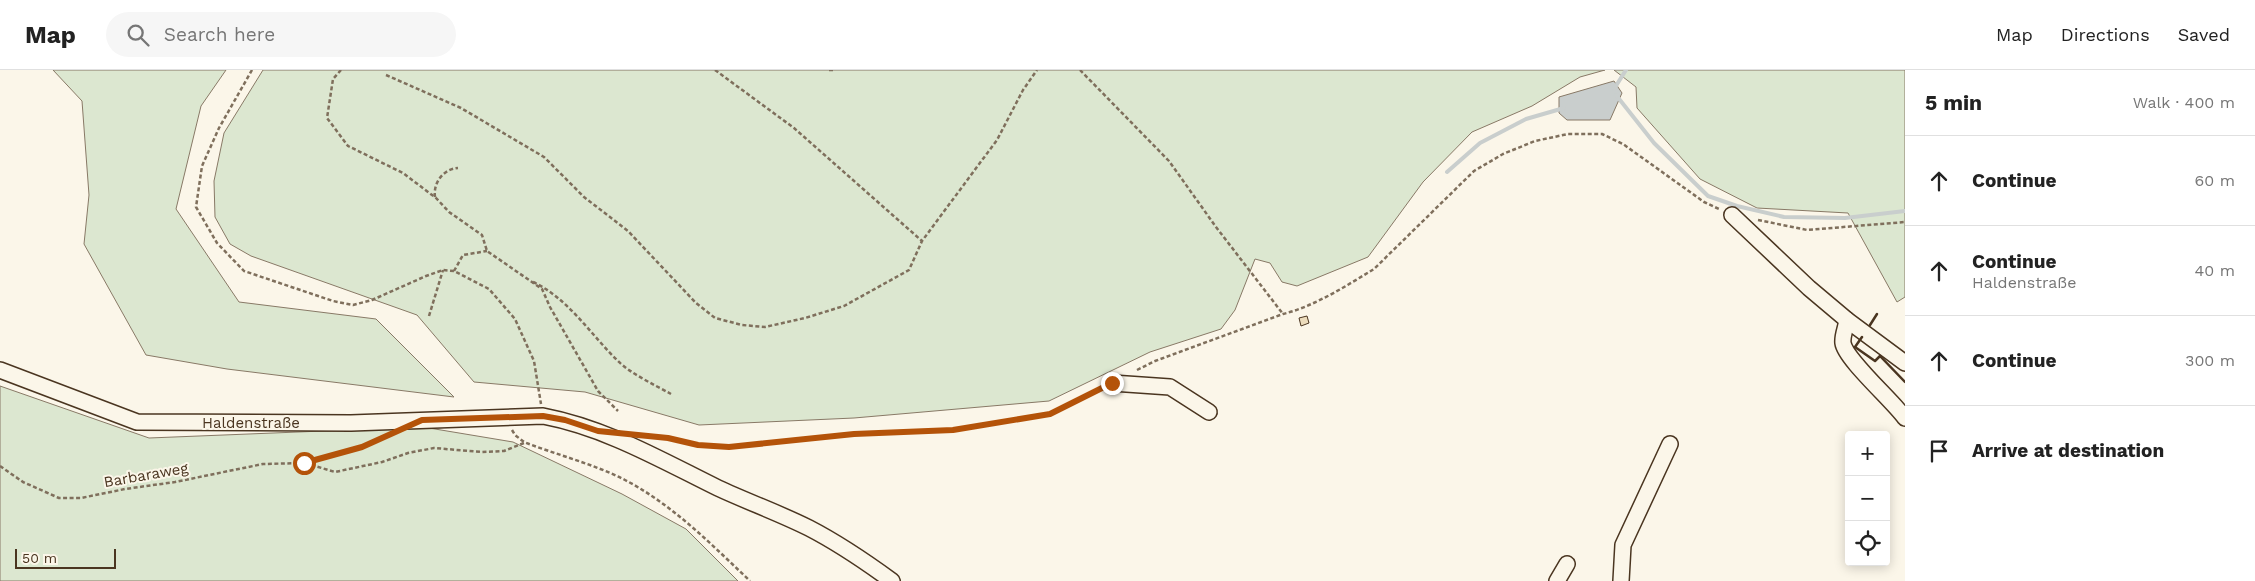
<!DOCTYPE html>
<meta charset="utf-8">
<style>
:root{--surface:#fff;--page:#f6f6f6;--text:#222;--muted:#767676;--line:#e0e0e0}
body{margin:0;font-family:"Work Sans",sans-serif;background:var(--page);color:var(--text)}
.controls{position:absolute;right:15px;bottom:15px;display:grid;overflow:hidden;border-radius:5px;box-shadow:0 2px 12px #0003}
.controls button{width:45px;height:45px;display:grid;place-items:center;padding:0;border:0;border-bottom:1px solid var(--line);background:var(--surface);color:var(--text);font:25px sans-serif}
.scale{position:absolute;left:15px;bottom:12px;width:101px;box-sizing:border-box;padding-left:5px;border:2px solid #4a3520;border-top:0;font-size:14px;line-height:18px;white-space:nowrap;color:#4a3520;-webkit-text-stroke:4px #fbf6e9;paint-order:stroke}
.stop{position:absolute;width:15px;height:15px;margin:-11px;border:4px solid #b45309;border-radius:50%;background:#fff}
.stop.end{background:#b45309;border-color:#fff;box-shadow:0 1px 5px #0008}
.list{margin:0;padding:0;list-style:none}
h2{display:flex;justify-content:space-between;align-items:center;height:65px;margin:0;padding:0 20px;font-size:21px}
h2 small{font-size:16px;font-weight:400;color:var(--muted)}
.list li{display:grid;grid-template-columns:32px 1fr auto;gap:15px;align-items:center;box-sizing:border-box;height:90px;padding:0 20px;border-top:1px solid var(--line)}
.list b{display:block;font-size:19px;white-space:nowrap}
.list p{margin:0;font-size:16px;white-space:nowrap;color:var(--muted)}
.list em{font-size:16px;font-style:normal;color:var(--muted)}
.icon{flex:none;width:28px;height:28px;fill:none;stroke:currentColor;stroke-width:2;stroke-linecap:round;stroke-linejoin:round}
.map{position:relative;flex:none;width:1905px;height:511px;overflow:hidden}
header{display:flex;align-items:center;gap:30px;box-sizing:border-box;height:70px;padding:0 25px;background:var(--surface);border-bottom:1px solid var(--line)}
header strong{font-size:24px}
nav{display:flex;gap:28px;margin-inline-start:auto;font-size:18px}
.search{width:350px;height:45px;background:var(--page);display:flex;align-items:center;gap:12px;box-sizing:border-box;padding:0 18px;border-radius:28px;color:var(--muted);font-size:19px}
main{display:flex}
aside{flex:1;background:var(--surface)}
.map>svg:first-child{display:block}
.green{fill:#dce7d0;stroke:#887966}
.water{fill:#c9cecd;stroke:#887966}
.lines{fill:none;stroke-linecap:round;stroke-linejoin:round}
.stream{stroke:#c9cecd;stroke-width:4}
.building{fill:#ecdcbc;stroke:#4a3520}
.minor-casing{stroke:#4a3520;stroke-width:18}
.path{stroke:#7f6f5c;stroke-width:2.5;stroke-dasharray:4 2.5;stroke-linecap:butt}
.minor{stroke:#fbf6e9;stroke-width:15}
.wall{stroke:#4a3520;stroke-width:2.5}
.route{stroke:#b45309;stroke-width:6}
.labels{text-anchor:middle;stroke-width:4;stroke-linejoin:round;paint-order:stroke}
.street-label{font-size:15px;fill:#4a3520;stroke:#fbf6e9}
</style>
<header>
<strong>Map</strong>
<div class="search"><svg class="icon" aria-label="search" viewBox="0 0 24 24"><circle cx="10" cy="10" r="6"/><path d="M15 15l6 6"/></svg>Search here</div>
<nav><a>Map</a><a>Directions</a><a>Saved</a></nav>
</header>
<main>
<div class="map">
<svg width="1905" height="511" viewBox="0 0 1905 511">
<rect width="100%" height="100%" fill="#fbf6e9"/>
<g class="green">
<path d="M53 0H226L201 36 176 139 239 232 376 249 454 327 227 299 146 285 84 174 89 125 82 31Z"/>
<path d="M263 0H1605L1580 7 1532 36 1472 62 1423 112 1368 187 1297 216 1282 212 1270 193 1255 189 1235 240 1221 259 1150 282 1049 331 854 348 699 355 585 322 474 312 417 245 251 186 230 174 215 147 214 111 224 63Z"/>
<path d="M1614 0H1905V227L1897 232 1848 143 1757 138 1700 109 1637 38 1636 17Z"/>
<path d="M0 316 149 368 423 357 513 372 622 424 686 459 738 511H0Z"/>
</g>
<path class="water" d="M1614 11 1622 23 1610 50H1567L1559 43V27Z"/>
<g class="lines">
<g class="stream">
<path d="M1614 19 1626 0"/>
<path d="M1616 25 1654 73 1708 126 1737 136 1784 147 1845 148 1905 141"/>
<path d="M1447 102 1480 73 1526 49 1564 38"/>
</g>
</g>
<path class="building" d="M1307 246 1309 253 1301 256 1299 248Z"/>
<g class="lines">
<g class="minor-casing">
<g id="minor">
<path d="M1732 145 1809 218 1847 250 1905 293"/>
<path d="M1847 250C1846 258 1842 266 1843 273 1845 289 1893 331 1905 348"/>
<path d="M0 300 137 352 351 353 543 346C606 358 661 390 718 418 748 432 779 443 809 458 838 473 866 492 892 511"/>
<path d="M1112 313 1170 317 1209 342"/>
<path d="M1557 511 1567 494"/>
<path d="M1621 511 1623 475 1670 374"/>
</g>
</g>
<g class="path">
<path d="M252 0 219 58 202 96 196 137 217 173 244 201 333 231 353 235 372 230 426 206 443 200 454 201 489 219 515 249 534 291 541 334"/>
<path d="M341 0 333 9 327 48 348 76 403 103 436 128 449 142 482 165 487 181 542 219 550 237 598 321 618 341"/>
<path d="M715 0 794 58 922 171"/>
<path d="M829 0H834"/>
<path d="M1080 0 1169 91 1216 157 1283 244"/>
<path d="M386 5 461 38 544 87 584 127 628 161 696 233 715 248 742 255 765 257 805 248 844 236 909 200 922 171 997 70 1023 20 1037 0"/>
<path d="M435 127C433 113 443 99 458 98"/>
<path d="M1758 150 1807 160 1905 152"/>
<path d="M454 201 463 185 487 181"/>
<path d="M533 212C568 228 591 265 618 291 631 304 655 315 671 324"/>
<path d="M429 246 443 200"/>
<path d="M1137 300 1155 291 1283 244C1315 236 1346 216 1374 199L1474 101 1503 84 1535 71 1568 64H1602L1623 74 1704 132 1721 140"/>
<path d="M512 360 515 365 524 372C557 385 594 394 625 410 673 435 711 474 750 511"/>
<path d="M645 365 668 368 699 375 729 377 854 364 953 360 1050 345 1101 319"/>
<path d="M305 393 335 402 382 392 408 383 434 378 482 382 504 381 524 373"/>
<path d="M0 396 23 412 59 428H81L125 419 175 412 263 394 304 393 362 377 385 367"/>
</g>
<use href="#minor" class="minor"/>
<g class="wall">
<path d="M1870 255 1877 244"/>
<path d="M1862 267 1855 277 1875 291 1880 286 1905 312"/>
</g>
</g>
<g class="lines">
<path class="route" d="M304 393 362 377 422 350 543 346 565 350 598 361 668 368 698 375 729 377 854 364 953 360 1050 344 1112 313"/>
</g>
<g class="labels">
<g class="street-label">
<text x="251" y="358">Haldenstraße</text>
<text transform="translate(146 405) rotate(-10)" y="5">Barbaraweg</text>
</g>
</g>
</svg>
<div class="controls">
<button>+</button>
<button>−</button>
<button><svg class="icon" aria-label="locate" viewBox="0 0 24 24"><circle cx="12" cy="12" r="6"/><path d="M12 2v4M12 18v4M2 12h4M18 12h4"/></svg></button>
</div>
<div class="scale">50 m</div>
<div class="stop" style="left:304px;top:393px"></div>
<div class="stop end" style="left:1112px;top:313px"></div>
</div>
<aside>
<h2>5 min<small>Walk · 400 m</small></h2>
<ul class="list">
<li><svg class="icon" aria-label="ahead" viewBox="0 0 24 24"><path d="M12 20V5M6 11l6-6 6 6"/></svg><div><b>Continue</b></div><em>60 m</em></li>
<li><svg class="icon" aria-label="ahead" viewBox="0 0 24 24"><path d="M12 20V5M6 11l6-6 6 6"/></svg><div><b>Continue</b><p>Haldenstraße</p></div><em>40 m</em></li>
<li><svg class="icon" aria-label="ahead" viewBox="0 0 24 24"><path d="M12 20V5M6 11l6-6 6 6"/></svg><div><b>Continue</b></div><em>300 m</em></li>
<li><svg class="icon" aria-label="arrive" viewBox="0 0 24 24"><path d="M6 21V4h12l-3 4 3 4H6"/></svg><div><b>Arrive at destination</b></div></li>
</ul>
</aside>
</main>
